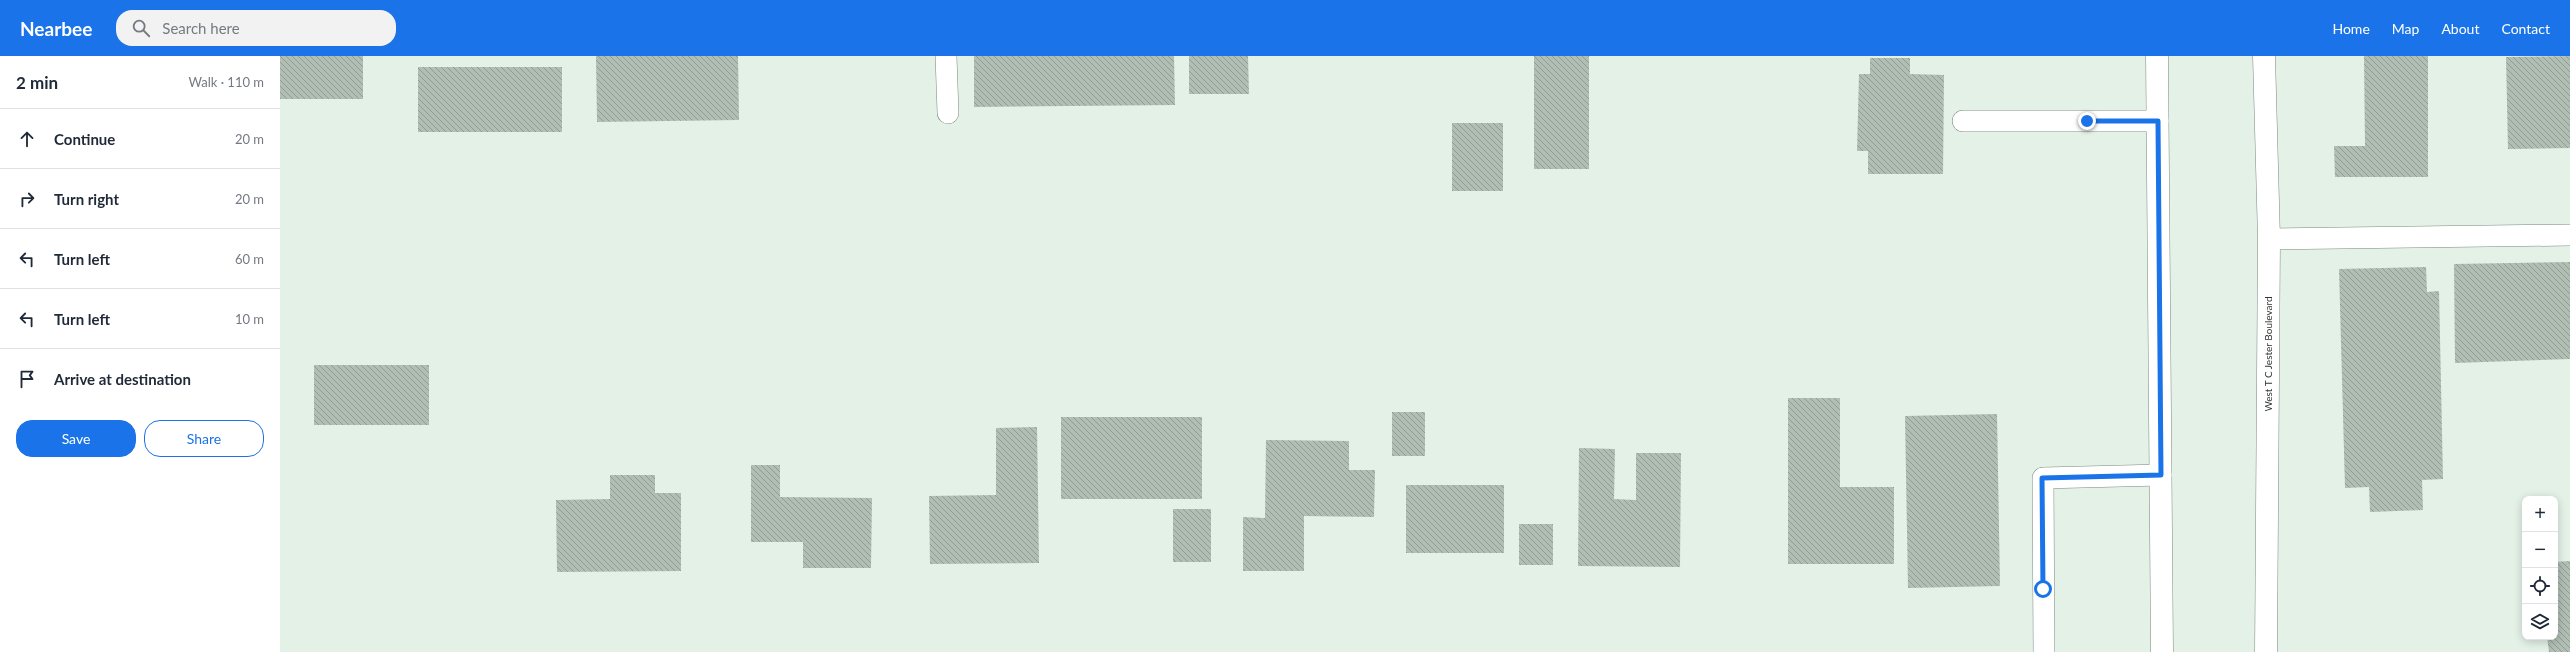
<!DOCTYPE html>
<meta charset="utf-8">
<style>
:root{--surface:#fff;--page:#f2f2f3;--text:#1f2937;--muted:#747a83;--line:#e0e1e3;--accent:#1a73e8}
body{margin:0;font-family:Lato,sans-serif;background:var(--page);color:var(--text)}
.controls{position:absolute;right:12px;bottom:12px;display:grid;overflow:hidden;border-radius:8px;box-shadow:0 2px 10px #0003}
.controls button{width:36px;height:36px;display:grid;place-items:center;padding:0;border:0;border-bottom:1px solid var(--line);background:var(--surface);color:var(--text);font:20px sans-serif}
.stop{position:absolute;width:12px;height:12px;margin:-9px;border:3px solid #1a73e8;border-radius:50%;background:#fff}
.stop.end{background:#1a73e8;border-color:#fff;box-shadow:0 1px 4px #0008}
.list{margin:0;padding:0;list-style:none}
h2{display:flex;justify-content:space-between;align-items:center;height:52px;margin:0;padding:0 16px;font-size:17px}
h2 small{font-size:13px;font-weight:400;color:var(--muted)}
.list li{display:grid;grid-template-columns:26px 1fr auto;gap:12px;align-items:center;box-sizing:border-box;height:60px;padding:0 16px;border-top:1px solid var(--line)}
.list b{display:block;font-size:15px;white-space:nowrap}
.list em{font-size:13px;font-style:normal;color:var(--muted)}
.actions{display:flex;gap:8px;padding:12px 16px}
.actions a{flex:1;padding:9px 0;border:1px solid var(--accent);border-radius:16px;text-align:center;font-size:14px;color:var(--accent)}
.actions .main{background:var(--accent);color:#fff}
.icon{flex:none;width:22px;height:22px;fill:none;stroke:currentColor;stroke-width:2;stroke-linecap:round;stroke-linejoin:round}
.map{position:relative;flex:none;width:2290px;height:596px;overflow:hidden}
header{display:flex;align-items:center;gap:24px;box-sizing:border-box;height:56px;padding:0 20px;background:var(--accent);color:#fff}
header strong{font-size:19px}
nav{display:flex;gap:22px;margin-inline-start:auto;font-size:14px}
.search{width:280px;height:36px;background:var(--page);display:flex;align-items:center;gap:10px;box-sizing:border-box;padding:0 14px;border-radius:16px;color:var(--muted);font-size:15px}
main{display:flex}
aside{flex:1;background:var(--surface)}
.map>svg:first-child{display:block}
.building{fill:url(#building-back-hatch)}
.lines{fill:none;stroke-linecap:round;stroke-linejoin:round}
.service-casing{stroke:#7d8980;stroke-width:22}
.secondary-casing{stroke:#7d8980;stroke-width:23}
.service{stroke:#fff;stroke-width:21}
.secondary{stroke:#fff;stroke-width:22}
.route{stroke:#1a73e8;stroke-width:5}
.labels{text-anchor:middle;stroke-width:3.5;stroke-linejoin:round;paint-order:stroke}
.street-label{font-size:10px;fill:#323733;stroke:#fff}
</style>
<header>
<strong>Nearbee</strong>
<div class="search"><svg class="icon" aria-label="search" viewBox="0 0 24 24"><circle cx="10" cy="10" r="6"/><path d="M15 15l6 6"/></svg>Search here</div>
<nav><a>Home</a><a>Map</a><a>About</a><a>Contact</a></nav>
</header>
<main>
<aside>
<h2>2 min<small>Walk · 110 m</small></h2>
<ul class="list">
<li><svg class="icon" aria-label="ahead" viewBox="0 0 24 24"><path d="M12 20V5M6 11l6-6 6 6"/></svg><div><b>Continue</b></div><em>20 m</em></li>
<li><svg class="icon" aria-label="right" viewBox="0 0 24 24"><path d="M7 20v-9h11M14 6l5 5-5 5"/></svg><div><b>Turn right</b></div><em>20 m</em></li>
<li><svg class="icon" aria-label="left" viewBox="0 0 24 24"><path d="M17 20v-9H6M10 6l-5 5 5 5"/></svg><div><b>Turn left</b></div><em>60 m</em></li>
<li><svg class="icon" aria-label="left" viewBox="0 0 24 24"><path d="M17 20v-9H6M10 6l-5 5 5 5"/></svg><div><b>Turn left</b></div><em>10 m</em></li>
<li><svg class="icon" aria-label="arrive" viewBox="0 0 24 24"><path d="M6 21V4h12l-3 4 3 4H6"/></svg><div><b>Arrive at destination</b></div></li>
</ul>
<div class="actions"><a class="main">Save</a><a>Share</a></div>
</aside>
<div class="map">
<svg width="2290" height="596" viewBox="0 0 2290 596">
<defs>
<pattern id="building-back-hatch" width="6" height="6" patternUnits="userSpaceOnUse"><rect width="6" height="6" fill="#b1beb4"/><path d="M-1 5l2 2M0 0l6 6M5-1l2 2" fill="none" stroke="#919b93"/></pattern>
</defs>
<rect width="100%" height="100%" fill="#e3f1e7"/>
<g class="building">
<rect x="0" y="0" width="83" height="43"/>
<path d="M316 0H458L459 64 317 66Z"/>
<path d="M694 0H894L895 49 694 51Z"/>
<path d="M909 0H968L969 38H909Z"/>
<rect x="1254" y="0" width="55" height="113"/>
<path d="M2084 0H2148V121H2055L2054 90H2085Z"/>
<path d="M2290 0V92L2228 93 2226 1Z"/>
<path d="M1590 2H1630V18L1664 19 1663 118H1588V95H1577L1579 18H1590Z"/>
<rect x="138" y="11" width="144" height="65"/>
<rect x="1172" y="67" width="51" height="68"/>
<path d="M2290 206V303L2175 307 2174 208Z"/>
<path d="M2146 211 2147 236 2159 235 2163 423 2142 424 2143 454 2090 456 2089 431 2065 432 2059 213Z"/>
<rect x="34" y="309" width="115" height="60"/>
<path d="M1508 342H1560V431H1614V508H1508Z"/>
<rect x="1112" y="356" width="33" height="44"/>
<path d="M1717 358 1720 530 1628 532 1625 360Z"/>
<rect x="781" y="361" width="141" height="82"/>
<path d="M757 371 759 507 650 508 649 440 716 439V372Z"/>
<path d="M986 384 1069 385V414H1095L1094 461 1024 460V515H963V461L985 462Z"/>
<path d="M1299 392 1335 393 1334 443 1356 444V397H1401L1400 511 1298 510Z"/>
<path d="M471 409H500V441L592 442 591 512H523V486H471Z"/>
<path d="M330 419H375V437H401V515L277 516 276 444 330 443Z"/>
<rect x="1126" y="429" width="98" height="68"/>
<rect x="893" y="453" width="38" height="53"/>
<rect x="1239" y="468" width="34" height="41"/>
<path d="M2290 505V596H2269L2267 581H2275V506Z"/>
</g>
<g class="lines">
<g class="service-casing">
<g id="service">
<path d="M666 0 668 57"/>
<path d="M1683 65H1878"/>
<path d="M1989 183 2290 179"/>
<path d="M1764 596 1763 422 1881 419"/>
</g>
</g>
<g class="secondary-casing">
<g id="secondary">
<path d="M1877 0 1882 596"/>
<path d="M1984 0 1989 183 1986 596"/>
</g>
</g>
<use href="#service" class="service"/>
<use href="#secondary" class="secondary"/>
</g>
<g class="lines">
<path class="route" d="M1763 533 1762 422 1881 419 1878 65H1807"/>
</g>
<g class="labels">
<g class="street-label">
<text transform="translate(1988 298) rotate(-90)" y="4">West T C Jester Boulevard</text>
</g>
</g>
</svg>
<div class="controls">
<button>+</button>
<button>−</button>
<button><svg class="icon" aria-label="locate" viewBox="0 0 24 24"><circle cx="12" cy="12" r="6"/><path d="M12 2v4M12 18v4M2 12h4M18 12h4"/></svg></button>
<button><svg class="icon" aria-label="layers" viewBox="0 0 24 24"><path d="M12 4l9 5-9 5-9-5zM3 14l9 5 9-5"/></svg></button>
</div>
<div class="stop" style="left:1763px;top:533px"></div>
<div class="stop end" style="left:1807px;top:65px"></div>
</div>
</main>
